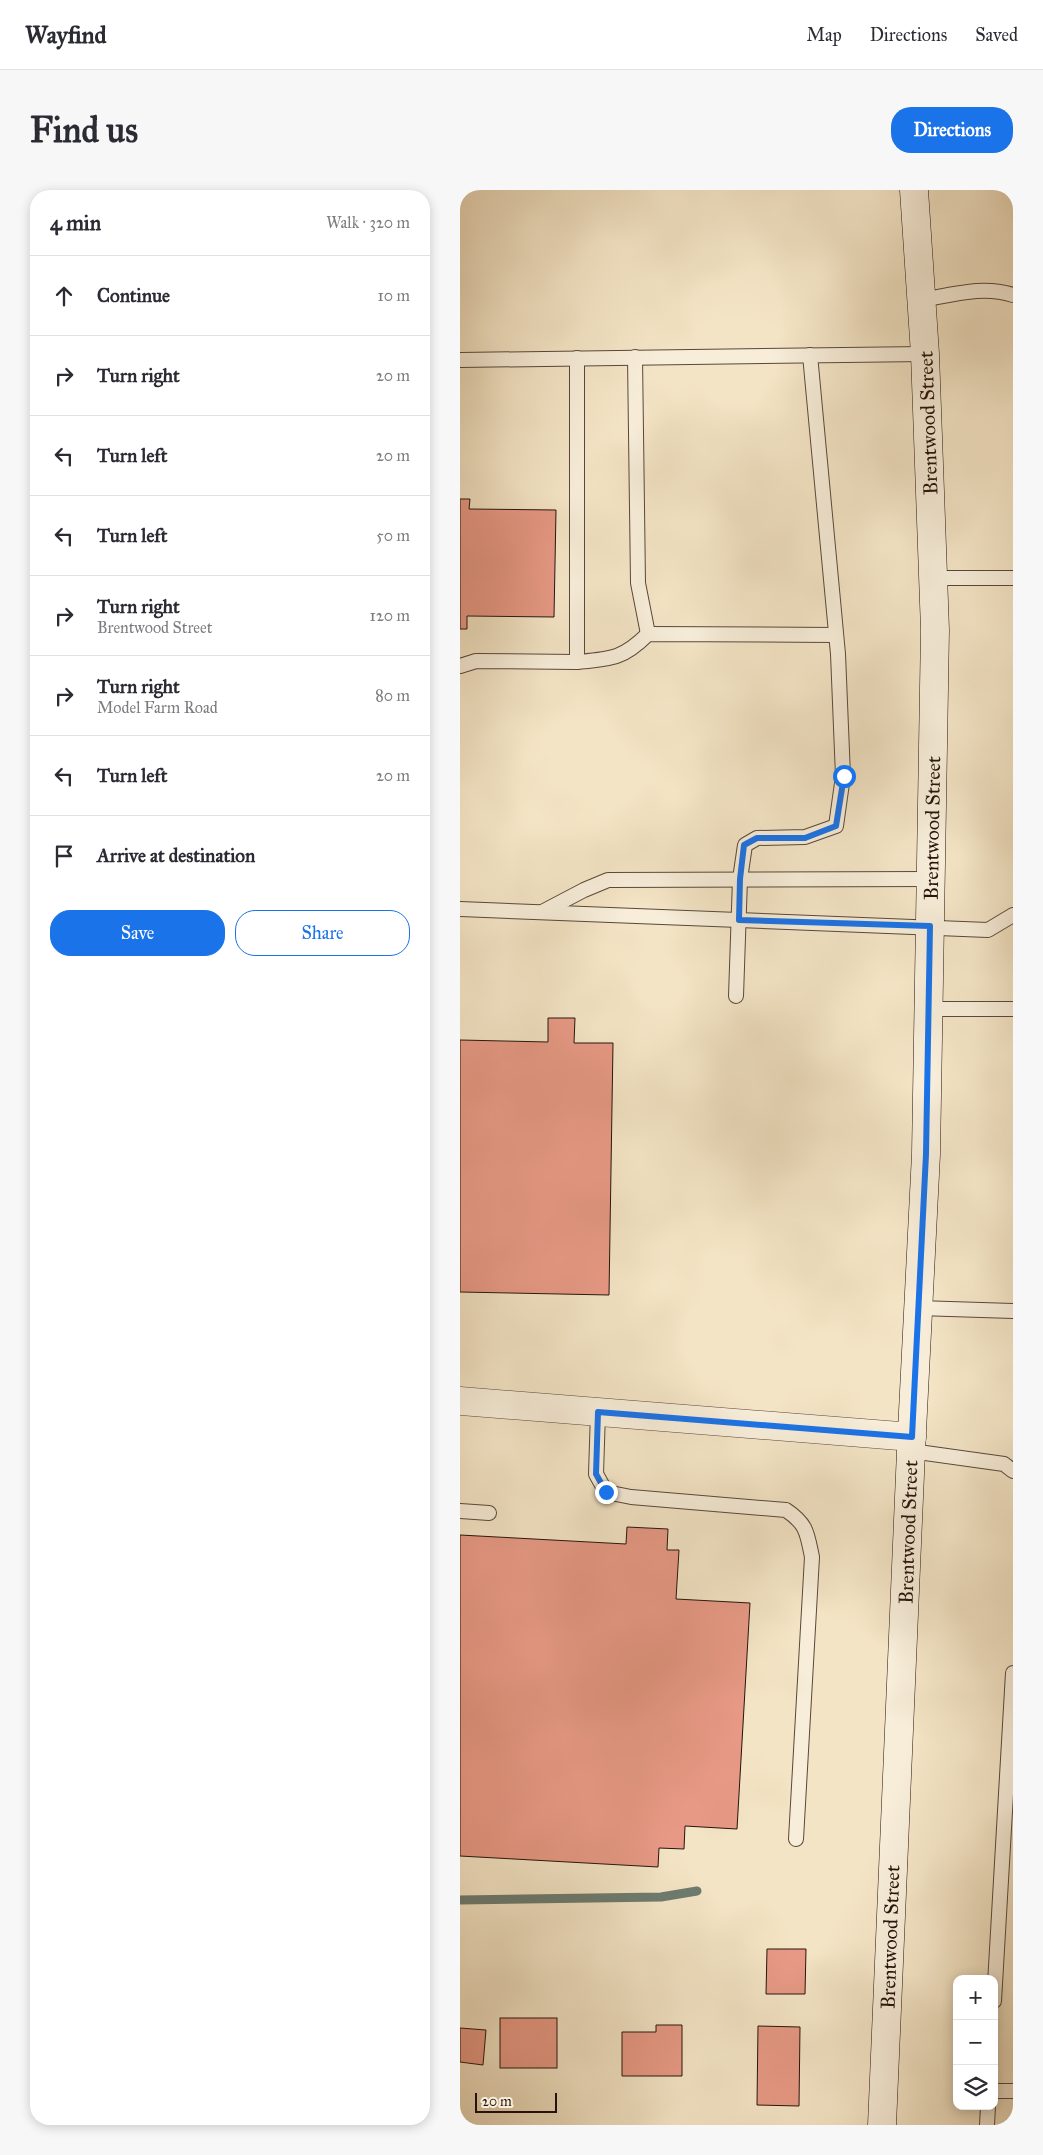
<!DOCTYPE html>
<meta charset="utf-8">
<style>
:root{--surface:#fff;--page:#f7f7f7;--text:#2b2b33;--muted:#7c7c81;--line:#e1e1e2;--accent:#1a73e8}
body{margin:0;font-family:"IM FELL Great Primer",serif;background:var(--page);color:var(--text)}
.controls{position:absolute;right:15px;bottom:15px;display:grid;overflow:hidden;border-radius:10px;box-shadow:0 2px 12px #0003}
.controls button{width:45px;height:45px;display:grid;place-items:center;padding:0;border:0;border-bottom:1px solid var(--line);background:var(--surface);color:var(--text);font:25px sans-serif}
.scale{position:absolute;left:15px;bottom:12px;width:82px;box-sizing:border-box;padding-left:5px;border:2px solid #26140c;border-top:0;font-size:14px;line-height:18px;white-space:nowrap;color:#26140c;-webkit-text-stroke:4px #f7edd9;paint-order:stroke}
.stop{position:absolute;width:15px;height:15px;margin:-11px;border:4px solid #1a73e8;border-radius:50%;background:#fff}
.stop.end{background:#1a73e8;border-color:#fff;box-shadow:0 1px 5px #0008}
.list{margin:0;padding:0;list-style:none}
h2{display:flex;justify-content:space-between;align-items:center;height:65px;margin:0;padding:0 20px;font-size:21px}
h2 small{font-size:16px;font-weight:400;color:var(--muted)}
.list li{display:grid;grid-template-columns:32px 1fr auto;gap:15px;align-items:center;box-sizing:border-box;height:80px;padding:0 20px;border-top:1px solid var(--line)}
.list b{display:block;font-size:19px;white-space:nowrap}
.list p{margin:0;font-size:16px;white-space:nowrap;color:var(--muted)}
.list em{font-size:16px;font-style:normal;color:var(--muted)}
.actions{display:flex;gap:10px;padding:15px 20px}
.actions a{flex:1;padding:11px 0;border:1px solid var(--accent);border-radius:20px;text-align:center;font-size:18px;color:var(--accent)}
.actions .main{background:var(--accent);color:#fff}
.icon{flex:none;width:28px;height:28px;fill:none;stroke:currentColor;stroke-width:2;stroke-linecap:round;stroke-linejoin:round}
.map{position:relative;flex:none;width:553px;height:1935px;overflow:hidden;border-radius:20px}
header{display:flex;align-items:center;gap:30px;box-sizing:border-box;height:70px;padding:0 25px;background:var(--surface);border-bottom:1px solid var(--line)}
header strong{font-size:24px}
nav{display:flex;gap:28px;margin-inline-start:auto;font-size:18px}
.intro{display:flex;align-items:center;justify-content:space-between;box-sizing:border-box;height:120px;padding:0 30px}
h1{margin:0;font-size:35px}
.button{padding:12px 22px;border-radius:20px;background:var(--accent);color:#fff;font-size:18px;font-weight:700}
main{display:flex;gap:30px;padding:0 30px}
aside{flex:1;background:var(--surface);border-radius:20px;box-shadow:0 2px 12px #0003}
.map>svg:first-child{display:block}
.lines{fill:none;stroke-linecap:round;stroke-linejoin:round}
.stream{stroke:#6c7b70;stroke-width:9}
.building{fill:#e79985;stroke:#26140c}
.lane-casing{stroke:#59483a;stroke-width:16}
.street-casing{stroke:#59483a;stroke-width:29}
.secondary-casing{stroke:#26140c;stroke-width:29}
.lane{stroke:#f7edd9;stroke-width:14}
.street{stroke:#f7edd9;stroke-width:28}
.secondary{stroke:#f7edd9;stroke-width:28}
.route{stroke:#1a73e8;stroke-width:6}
.labels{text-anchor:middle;stroke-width:4;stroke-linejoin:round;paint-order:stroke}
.street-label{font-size:20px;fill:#26140c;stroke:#f7edd9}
</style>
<header>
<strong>Wayfind</strong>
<nav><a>Map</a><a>Directions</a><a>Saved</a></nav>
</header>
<div class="intro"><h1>Find us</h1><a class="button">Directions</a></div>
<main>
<aside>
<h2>4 min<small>Walk · 320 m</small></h2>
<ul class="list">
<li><svg class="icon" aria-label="ahead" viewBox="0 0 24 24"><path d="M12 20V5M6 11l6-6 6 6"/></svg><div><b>Continue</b></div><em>10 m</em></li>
<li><svg class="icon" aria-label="right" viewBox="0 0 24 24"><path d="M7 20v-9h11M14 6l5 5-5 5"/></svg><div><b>Turn right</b></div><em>20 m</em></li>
<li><svg class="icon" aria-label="left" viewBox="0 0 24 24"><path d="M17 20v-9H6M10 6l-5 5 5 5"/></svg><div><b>Turn left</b></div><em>20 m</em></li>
<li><svg class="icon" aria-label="left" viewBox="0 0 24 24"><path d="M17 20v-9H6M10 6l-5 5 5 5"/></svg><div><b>Turn left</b></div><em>50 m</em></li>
<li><svg class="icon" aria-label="right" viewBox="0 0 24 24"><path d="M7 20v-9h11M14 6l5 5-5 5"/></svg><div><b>Turn right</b><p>Brentwood Street</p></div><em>120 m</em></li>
<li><svg class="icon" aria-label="right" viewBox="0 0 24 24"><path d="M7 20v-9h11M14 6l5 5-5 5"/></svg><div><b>Turn right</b><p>Model Farm Road</p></div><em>80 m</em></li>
<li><svg class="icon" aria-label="left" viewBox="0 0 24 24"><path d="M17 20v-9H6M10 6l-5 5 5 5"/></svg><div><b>Turn left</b></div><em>20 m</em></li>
<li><svg class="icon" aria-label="arrive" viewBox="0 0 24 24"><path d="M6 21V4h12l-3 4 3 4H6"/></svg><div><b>Arrive at destination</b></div></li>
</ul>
<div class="actions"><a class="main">Save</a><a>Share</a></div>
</aside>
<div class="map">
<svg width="553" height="1935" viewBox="0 0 553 1935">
<rect width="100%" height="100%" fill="#f3e4c5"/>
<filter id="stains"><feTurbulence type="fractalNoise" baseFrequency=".004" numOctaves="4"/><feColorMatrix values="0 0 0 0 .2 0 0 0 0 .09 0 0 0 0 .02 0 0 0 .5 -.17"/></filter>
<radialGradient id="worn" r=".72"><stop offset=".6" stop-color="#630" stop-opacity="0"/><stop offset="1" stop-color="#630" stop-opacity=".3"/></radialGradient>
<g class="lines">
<path class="stream" d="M0 1710 201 1707 237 1701"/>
</g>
<g class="building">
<path d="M0 309H10L9 319 96 320 94 427 7 426V439H0Z"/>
<path d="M88 828H115L114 853H153L149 1105 0 1102V850L88 852Z"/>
<path d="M167 1337 208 1339 207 1360H219L216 1409 290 1413 277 1639 225 1636 224 1659 199 1658 198 1677 0 1666V1345L166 1354Z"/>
<path d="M307 1759H346L345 1804H306Z"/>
<rect x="40" y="1828" width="57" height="50"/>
<path d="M196 1835H222V1886H162V1842H196Z"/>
<path d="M298 1836 340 1837 339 1916 297 1915Z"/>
<path d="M0 1838 26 1840 23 1875 0 1872Z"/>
</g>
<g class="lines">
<g class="lane-casing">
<g id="lane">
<path d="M462 110C492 105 523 95 553 105"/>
<path d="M175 167 178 393 188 444"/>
<path d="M0 170 465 164"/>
<path d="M473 388H553"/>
<path d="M117 472C151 469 163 469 188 444L376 445"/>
<path d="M0 476 16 471 117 472V168"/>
<path d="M0 719 528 740 553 725"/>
<path d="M84 721 124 700 148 690 471 689"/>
<path d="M276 806 280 689 285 655 297 648 345 647 376 636 383 586 378 464 350 165"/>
<path d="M469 819H553"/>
<path d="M458 1118 553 1121"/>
<path d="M138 1222 136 1284 146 1302 171 1307 326 1320C347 1334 347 1343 352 1367L336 1649"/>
<path d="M451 1261 544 1274 553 1281"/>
<path d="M0 1321 29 1323"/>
<path d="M534 1811 553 1483"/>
<path d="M534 1901H553"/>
<path d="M527 1935 528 1916"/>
</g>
</g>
<g class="street-casing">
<path id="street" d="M0 1211 452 1247"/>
</g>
<g class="secondary-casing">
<path id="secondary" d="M422 1935 451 1261 466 964 475 440 465 164 454 0"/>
</g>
<use href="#lane" class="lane"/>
<use href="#street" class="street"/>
<use href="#secondary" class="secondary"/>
</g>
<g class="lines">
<path class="route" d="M146 1302 136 1284 138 1222 452 1247 466 964 470 736 279 730 280 689 284 655 297 648H345L376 636 384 586"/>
</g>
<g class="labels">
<g class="street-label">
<text transform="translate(468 233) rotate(-92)" y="7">Brentwood Street</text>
<text transform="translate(472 638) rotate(-89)" y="7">Brentwood Street</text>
<text transform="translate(448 1342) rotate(-88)" y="7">Brentwood Street</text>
<text transform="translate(430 1747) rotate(-88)" y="7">Brentwood Street</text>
</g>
</g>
<rect width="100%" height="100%" filter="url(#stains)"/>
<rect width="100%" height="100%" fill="url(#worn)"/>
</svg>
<div class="controls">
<button>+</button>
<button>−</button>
<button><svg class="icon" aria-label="layers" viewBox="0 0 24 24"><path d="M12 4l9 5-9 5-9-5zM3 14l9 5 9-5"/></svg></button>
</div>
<div class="scale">20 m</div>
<div class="stop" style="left:384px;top:586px"></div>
<div class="stop end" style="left:146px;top:1302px"></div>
</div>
</main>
